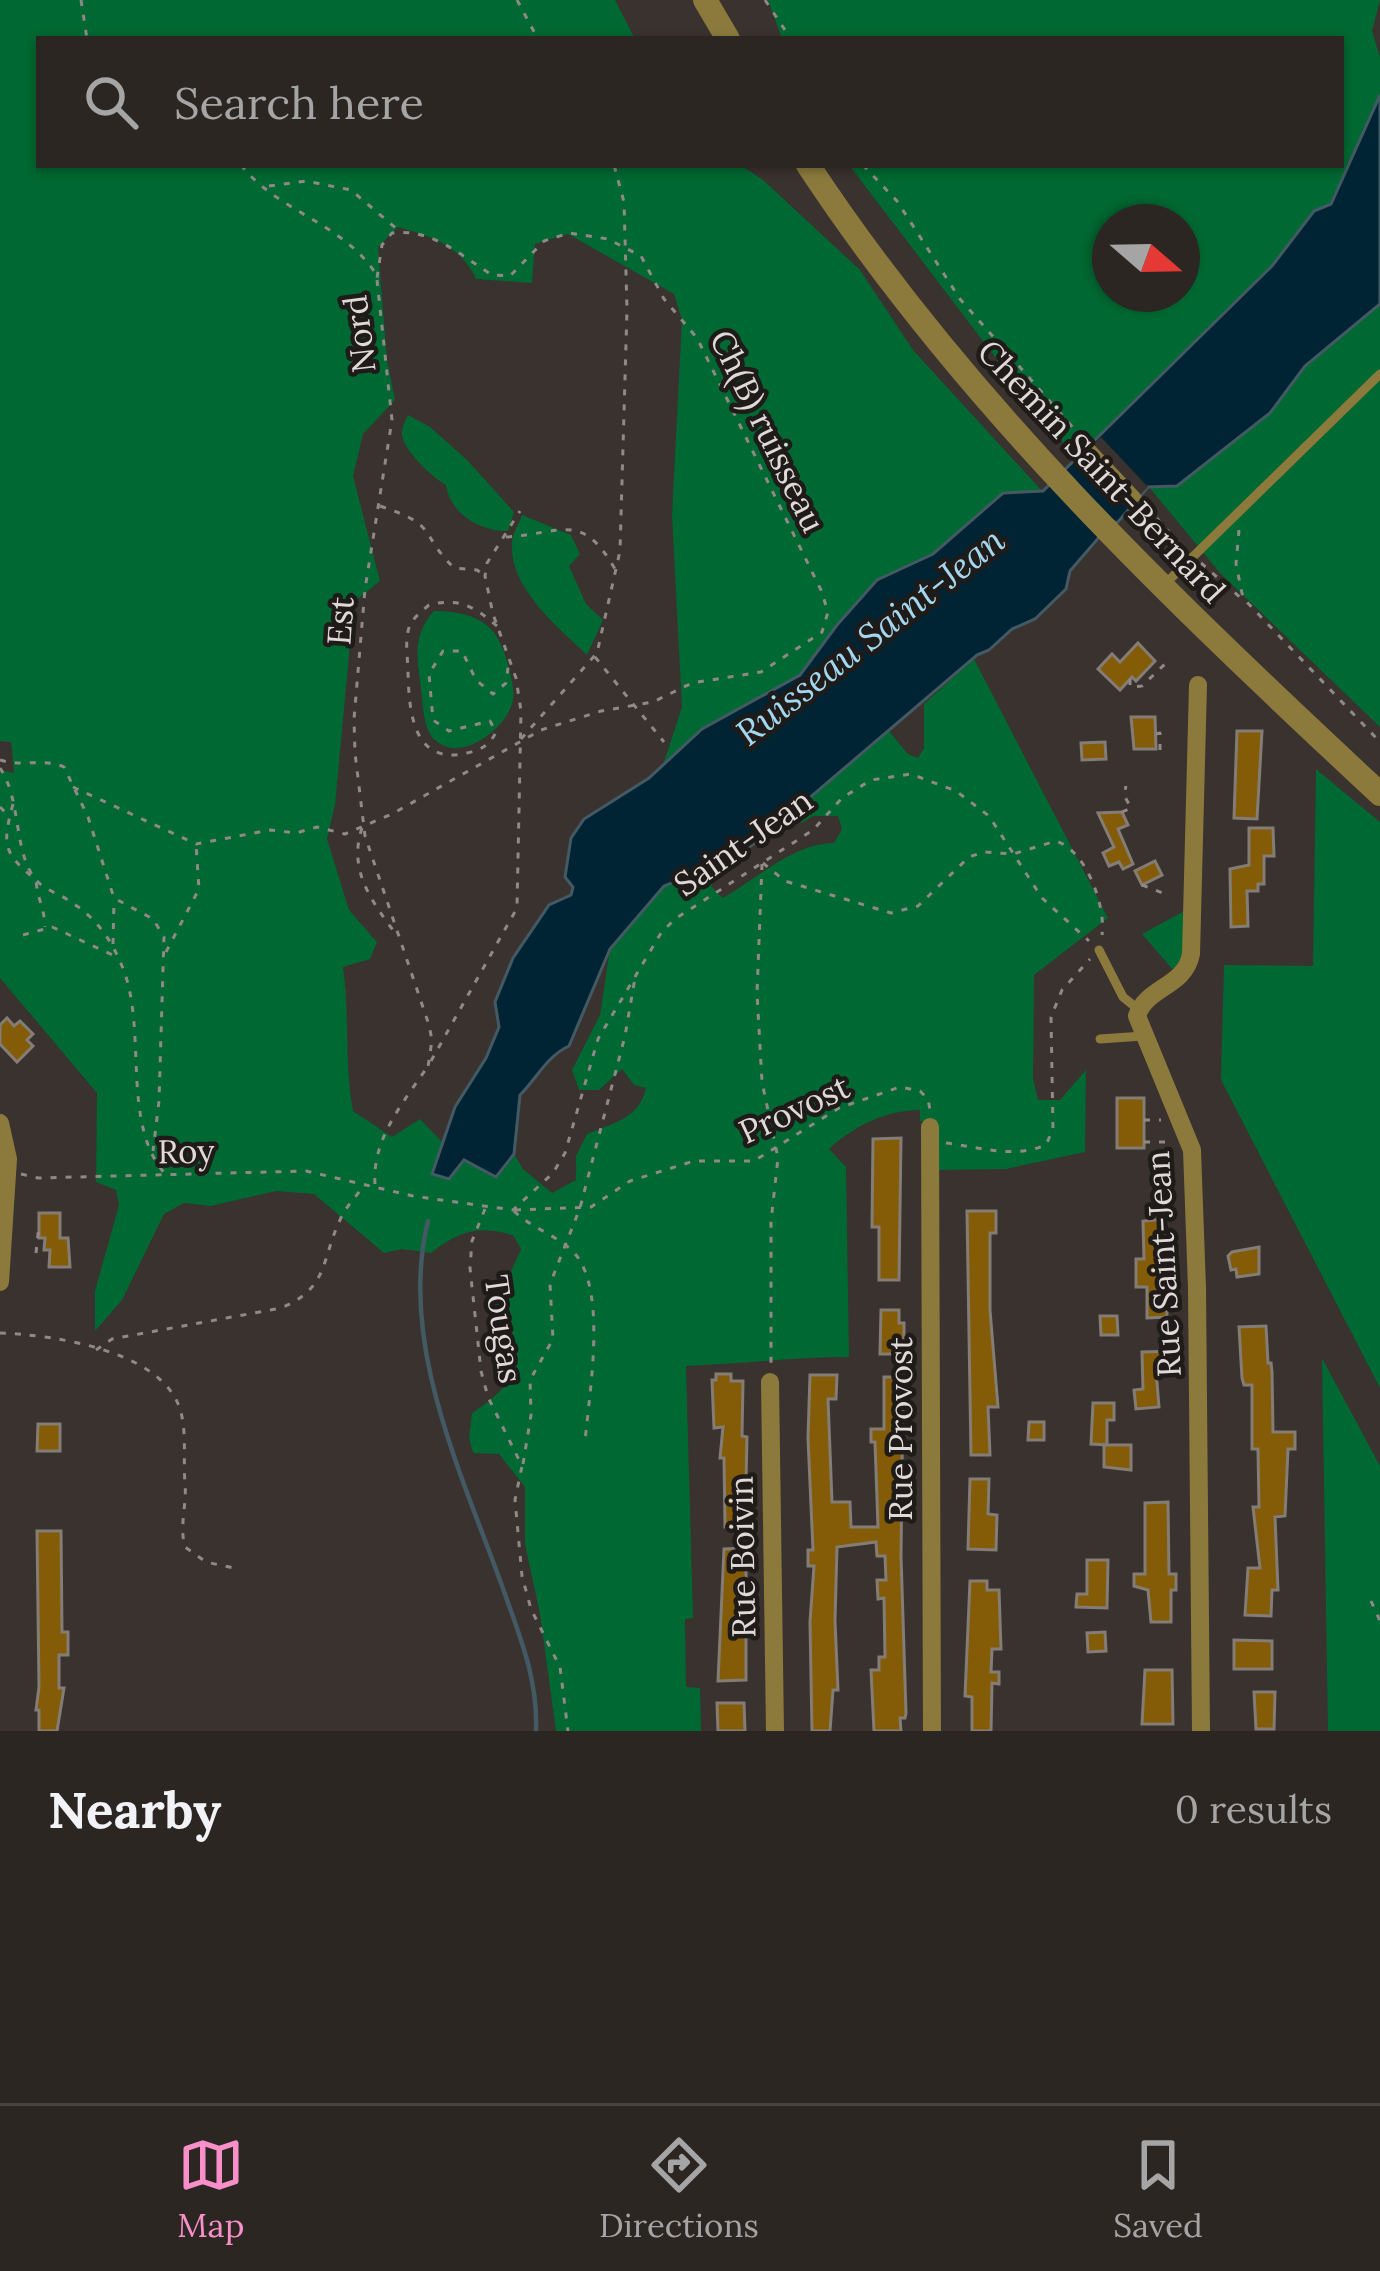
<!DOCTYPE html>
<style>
:root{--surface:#2c2622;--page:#342e2a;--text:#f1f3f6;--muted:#a6a5a5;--line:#484340;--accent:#f98fc9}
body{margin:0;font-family:Lora,serif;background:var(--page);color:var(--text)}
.compass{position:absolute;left:1092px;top:204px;width:108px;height:108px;border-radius:50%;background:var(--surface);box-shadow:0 3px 9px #0004;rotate:110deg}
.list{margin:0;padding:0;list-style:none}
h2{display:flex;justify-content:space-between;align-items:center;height:156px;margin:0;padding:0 48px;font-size:51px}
h2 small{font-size:39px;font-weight:400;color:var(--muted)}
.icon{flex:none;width:66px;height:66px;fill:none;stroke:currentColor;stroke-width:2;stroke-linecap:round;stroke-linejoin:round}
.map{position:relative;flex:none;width:1380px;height:1731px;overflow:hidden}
.search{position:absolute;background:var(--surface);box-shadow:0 3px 9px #0004;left:36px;right:36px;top:36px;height:132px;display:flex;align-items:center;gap:30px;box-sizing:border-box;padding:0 42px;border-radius:0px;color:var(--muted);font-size:45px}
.sheet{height:372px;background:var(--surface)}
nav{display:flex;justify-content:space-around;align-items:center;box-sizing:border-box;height:168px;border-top:3px solid var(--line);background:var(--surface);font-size:33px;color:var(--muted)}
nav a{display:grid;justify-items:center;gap:6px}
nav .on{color:var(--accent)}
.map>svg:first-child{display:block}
.green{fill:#006832;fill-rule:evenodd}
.water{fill:#002433;stroke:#435a64;stroke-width:3}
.pier{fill:#3a322e}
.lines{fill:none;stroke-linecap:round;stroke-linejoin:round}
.stream{stroke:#435a64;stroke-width:4.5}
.building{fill:#845b06;stroke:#837d75;stroke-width:3}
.path{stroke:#908986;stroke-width:3;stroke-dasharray:6 9;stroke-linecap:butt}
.service{stroke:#8b7a3c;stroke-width:9}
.minor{stroke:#8b7a3c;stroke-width:18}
.tertiary{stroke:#8b7a3c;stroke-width:24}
.labels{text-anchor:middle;stroke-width:9;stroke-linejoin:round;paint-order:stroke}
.street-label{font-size:33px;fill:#dfd9d7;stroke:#1f1b19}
.water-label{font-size:36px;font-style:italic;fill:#a3d7f0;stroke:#1f1b19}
</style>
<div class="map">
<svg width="1380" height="1731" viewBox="0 0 1380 1731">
<rect width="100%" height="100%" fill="#3a322e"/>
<g class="green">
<path d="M0 0H615L635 39H39V165H740L762 179 860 270 913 350 1043 492 1003 493 933 554 877 580 837 625 800 675 702 729 663 765 682 707 672 515 682 320 674 294 568 234 535 244 532 283 476 279C460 245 432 237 398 227L378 247 387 360 395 400 363 434 353 476 380 581 354 602 335 805 327 839 349 910 377 942 370 959 343 967C350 1017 344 1061 353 1111L392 1137 420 1119 444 1144 433 1173 450 1179 464 1160 496 1177 514 1154 523 1169 552 1193 576 1180V1156L587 1134C613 1123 639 1119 646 1088L634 1085 622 1069 599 1090H579L572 1070 600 1015 610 949 664 886 727 861 711 886 723 898C756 879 794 843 834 843L842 829 838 816H813L802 823 788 813 888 730 908 754 918 758 924 748V704L974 659 1108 918 1034 975 1033 1078 1038 1100H1060L1086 1070 1085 1152 1006 1169 938 1170V1122L920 1121V1110C886 1110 854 1126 829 1149L846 1167 849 1357C794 1357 742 1364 686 1366L693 1618 685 1619 686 1687 700 1688 701 1731H556L540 1614 525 1544V1487L499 1454 473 1453 469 1437 472 1413C495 1398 520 1379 516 1349L497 1334 489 1321 521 1249 513 1235C477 1225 460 1231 431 1253L402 1249 384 1253 314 1194 276 1191 211 1206 184 1203 164 1214 122 1300 95 1331V1291L119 1205 116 1190 96 1182 97 1093 0 978V770L14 773 11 742 0 741Z"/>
<path d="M768 0H1380L1372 31 1380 57V95L1331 204 1314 211 1272 266 1078 458 1050 429 849 165H1341V39H782ZM1110 222H1182V294H1110Z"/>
<path d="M1380 304V727L1220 573 1149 487 1177 486 1270 413 1305 366Z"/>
<path d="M408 415 430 427 467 460 514 512 508 531C481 532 450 514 446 485 432 477 406 453 402 436 401 428 405 422 408 415Z"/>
<path d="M522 515 571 535 580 554 569 566 586 604 603 620 587 655C558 627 509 588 512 543 512 534 519 524 522 515Z"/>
<path d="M434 611C482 612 500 626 510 673 513 686 516 696 510 709 500 732 460 763 435 740 423 730 423 704 421 688 417 658 412 635 434 611Z"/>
<path d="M1316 769 1380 822V1388L1221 1080 1224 965 1313 966Z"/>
<path d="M1186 910 1184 951 1174 971 1142 934Z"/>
<path d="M1322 1358 1380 1466V1731H1328Z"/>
</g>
<path class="water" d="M1380 95V304L1305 366 1270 413 1177 486 1148 487 1117 523 1113 521 1070 571 1066 589 1035 619 1012 629 989 650 977 655 760 840 727 861 664 886 610 949 569 1046C547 1056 537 1078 520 1095L514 1154 496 1177 464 1160 449 1179 432 1174 455 1107 486 1058 499 1027 495 1002 513 958 549 905 571 895 573 887 565 877 571 838 584 819 649 778 702 729 800 675 837 625 877 580 933 554 1003 493 1043 491 1272 266 1314 211 1331 204Z"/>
<path class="pier" d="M1101 437 1148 487 1127 508 1078 458Z"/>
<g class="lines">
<path class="stream" d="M428 1221C397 1346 465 1480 506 1597 522 1642 538 1682 536 1731"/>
</g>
<g class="building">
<path d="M1138 643 1155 661 1136 681 1132 677 1120 690 1098 669 1112 654 1120 662Z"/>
<path d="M1131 717H1155L1156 749H1134Z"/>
<path d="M1237 731H1262L1257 819 1234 818Z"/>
<path d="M1105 742 1106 759 1082 760 1081 743Z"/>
<path d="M1122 812 1128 825 1118 829 1133 864 1123 869 1119 862 1109 866 1103 853 1114 847 1098 813Z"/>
<path d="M1249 828H1273L1274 856H1264V884H1258V891H1247L1248 926 1231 927 1230 869 1249 865Z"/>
<path d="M1155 861 1162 875 1142 885 1135 871Z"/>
<path d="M7 1018 14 1026 20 1021 33 1034 27 1040 33 1046 17 1062 0 1044V1025Z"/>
<rect x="1117" y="1098" width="27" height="50"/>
<path d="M901 1138 899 1280H879V1227H872L873 1139Z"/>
<path d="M967 1211H996V1233H990V1310L998 1407H988L990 1455H971Z"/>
<path d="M39 1213H60V1238H68L70 1267H49L50 1250H44L45 1238H39Z"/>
<path d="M1166 1219 1167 1317 1147 1318V1287H1136V1259H1144L1143 1221Z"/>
<path d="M1259 1247V1274L1237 1277 1236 1269 1231 1270 1228 1256 1232 1252Z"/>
<path d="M881 1310H899V1323H904V1354H880Z"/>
<path d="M1100 1316H1117L1118 1335H1101Z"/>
<path d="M1266 1326 1268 1363H1271L1272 1372 1273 1432H1295V1449H1288L1285 1516 1275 1517 1278 1590H1272L1271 1616 1245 1615 1248 1568H1260L1253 1507H1259L1258 1449H1252V1385H1244L1242 1378 1239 1327Z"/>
<path d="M1176 1351V1369L1156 1370 1159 1407 1136 1409 1134 1390 1143 1389 1142 1352Z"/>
<path d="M716 1374H731V1381H743L742 1436 747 1437 745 1526 725 1527 724 1458H720L723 1427 714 1428 712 1380H716Z"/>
<path d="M810 1375H837L836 1399H828L832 1502H850L851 1527H878L875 1442H871V1429H884V1377H900L903 1383 901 1556 906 1713 905 1718H900L901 1731H874L871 1670H879V1657H885L884 1598 878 1599 877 1580H886L885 1556H877L876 1542 837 1547 835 1621 838 1690H833L830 1731H812L810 1622 814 1566H808V1550H813L808 1438Z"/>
<path d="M1093 1403H1114V1420H1107V1445L1091 1444Z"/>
<path d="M1029 1422H1044V1440H1028Z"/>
<path d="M38 1424H60V1451H37Z"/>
<path d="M1104 1445H1131V1470L1104 1467Z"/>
<path d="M970 1479H989L988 1514 997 1515 996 1550 968 1549Z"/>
<path d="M1168 1502 1169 1574H1176V1590H1171V1622H1151L1148 1590 1134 1586V1574H1145V1503Z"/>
<path d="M37 1531H61L62 1632H68V1655H59V1688H64L57 1731H39V1710H36L39 1687Z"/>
<path d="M746 1548V1680L718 1681 724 1549Z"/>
<path d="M1087 1560H1108L1107 1608 1076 1607 1077 1594H1087Z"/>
<path d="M970 1581H987V1590H999L1001 1649H992L991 1672H999V1684L992 1683 991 1731H972V1697L965 1696Z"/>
<path d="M1105 1632 1106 1651 1088 1652 1087 1633Z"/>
<path d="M1234 1640 1272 1641V1669H1234Z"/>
<path d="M1145 1670H1172L1173 1724H1142Z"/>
<path d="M1254 1692H1275L1274 1729H1256Z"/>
<path d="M717 1703H744L745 1731H718Z"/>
</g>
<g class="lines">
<g class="path">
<path d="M81 0 87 39"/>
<path d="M517 0 538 39"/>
<path d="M765 0 791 39"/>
<path d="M241 165C277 211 340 222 374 271"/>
<path d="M863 165 897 201 960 299 1083 439"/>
<path d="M269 186 306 181 351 190 398 230"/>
<path d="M377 280 392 420 365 589 354 719 355 753 365 836 429 1025 432 1040 428 1067"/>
<path d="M380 506C440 526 417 531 454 568L477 570 484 575"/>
<path d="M1147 507 1184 549"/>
<path d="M1239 530 1236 564 1243 598 1380 742"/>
<path d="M506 537C561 534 581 510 615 569"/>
<path d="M1201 563 1243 600"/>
<path d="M497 626C475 607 459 597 429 605 422 611 414 617 410 625 404 639 408 658 408 672 409 712 413 766 467 753 481 750 490 745 496 732L490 721 449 731 433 720 429 674 443 651H462L476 680 493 694 506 683 509 660"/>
<path d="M595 657 664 742"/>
<path d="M1130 679V687L1142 686 1166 663"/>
<path d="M1156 734 1160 733V754"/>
<path d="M521 739 597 653 620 551 627 309 624 202 614 165"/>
<path d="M0 760C21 767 44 758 64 767L88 817 114 898 153 919 164 937 159 1101 153 1151"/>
<path d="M0 768C22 800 13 855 37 881 44 889 59 894 68 900 97 918 112 940 124 971 147 1034 121 1125 166 1175"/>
<path d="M73 787 196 844 270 830 296 833 317 827 345 834 392 814 541 730 601 711 653 702 692 683 761 672 822 632 828 612 821 590 697 338 664 299 641 256 608 239 569 233 544 241 510 276 492 275C460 255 432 228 392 233L382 245 377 278"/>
<path d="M13 804C2 845 3 853 36 880 37 898 45 910 45 927"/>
<path d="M0 807 8 815"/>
<path d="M1122 812 1131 808 1124 795 1126 786"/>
<path d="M362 828C348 870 371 900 395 933"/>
<path d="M763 863 785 881 891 913 918 906 969 857 984 852 1013 854 1056 841C1086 850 1106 906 1102 935"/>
<path d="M762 864 757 993 762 1082 778 1158 771 1221V1367"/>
<path d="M1142 885 1168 895"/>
<path d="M23 935 52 927 115 956"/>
<path d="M113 944 114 900"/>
<path d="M166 952 199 889 196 844"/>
<path d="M431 1061 517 908 521 711 516 678 493 614 485 576 487 563 520 511"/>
<path d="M1144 1120H1161"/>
<path d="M1144 1142H1173"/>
<path d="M946 1143C980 1147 1012 1159 1046 1145L1053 1129 1051 1017 1062 990 1090 959"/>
<path d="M21 1174 38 1178 306 1171 413 1196 513 1210 553 1173 565 1153 598 1039 661 933 675 919 813 830 842 798 871 780 911 774 956 791 989 816 1042 898 1089 941"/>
<path d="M375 1184C372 1140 402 1104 426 1069"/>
<path d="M485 1209 472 1241 470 1268 481 1371 488 1397 522 1466 515 1500 522 1576 531 1609 560 1667 568 1731"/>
<path d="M515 1210 591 1207 630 1181 694 1161H754L839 1108 900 1087 920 1091 928 1099 930 1110"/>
<path d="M514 1211C532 1229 560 1236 576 1255 607 1294 589 1394 585 1442"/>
<path d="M36 1253 39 1225"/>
<path d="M0 1333C53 1335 161 1350 180 1409 187 1431 183 1459 185 1483 187 1505 179 1526 185 1547L206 1562 238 1569"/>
<path d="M96 1350 112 1339 281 1308C329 1288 321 1260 340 1220 345 1207 356 1198 363 1186"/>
<path d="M523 1464 531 1415 530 1380 553 1339 550 1284 580 1208 625 1036 635 978"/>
<path d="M1371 1601 1380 1621"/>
</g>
<g class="service">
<path d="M1090 447 1137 497"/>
<path d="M1165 584 1380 374"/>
<path d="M1099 950 1123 997 1138 1009"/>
<path d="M1100 1039 1143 1036"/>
</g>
<g class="minor">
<path d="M1198 685 1191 954C1185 987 1146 987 1137 1016L1192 1150 1197 1288 1201 1731"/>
<path d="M0 1123 8 1159 0 1282"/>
<path d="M930 1127 932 1731"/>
<path d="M770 1382 775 1731"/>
</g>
<g class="tertiary">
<path d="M705 0 728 39"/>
<path d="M808 165C966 405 1171 599 1380 794"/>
</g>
</g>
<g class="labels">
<g class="street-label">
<text transform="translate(359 334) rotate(-97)" y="12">Nord</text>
<text transform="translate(768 431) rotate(64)" y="12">Ch(B) ruisseau</text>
<text transform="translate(1102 471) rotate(47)" y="12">Chemin Saint-Bernard</text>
<text transform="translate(340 621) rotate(-86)" y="12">Est</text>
<text transform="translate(743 842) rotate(-35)" y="12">Saint-Jean</text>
<text transform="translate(794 1109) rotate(-25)" y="12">Provost</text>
<text transform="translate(186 1151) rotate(-1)" y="12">Roy</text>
<text transform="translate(1163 1264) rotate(-93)" y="12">Rue Saint-Jean</text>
<text transform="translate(504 1329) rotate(82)" y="12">Tougas</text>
<text transform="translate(900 1429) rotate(-90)" y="12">Rue Provost</text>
<text transform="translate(742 1557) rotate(-91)" y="12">Rue Boivin</text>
</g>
<g class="water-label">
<text transform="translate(870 636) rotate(-38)" y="13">Ruisseau Saint-Jean</text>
</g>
</g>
</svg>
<svg class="compass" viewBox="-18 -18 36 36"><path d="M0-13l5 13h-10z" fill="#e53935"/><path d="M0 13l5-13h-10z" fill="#a6a5a5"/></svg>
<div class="search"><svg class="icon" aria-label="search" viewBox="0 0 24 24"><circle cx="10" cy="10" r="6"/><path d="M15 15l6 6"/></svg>Search here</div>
</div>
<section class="sheet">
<h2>Nearby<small>0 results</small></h2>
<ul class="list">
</ul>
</section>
<nav>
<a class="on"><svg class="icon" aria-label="map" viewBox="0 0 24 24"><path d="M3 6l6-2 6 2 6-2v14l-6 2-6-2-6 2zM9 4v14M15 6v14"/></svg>Map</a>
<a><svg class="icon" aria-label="directions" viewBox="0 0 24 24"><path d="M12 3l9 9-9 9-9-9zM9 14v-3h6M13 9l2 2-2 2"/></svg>Directions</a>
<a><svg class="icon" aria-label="saved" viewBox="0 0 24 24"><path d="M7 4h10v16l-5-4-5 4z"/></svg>Saved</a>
</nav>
